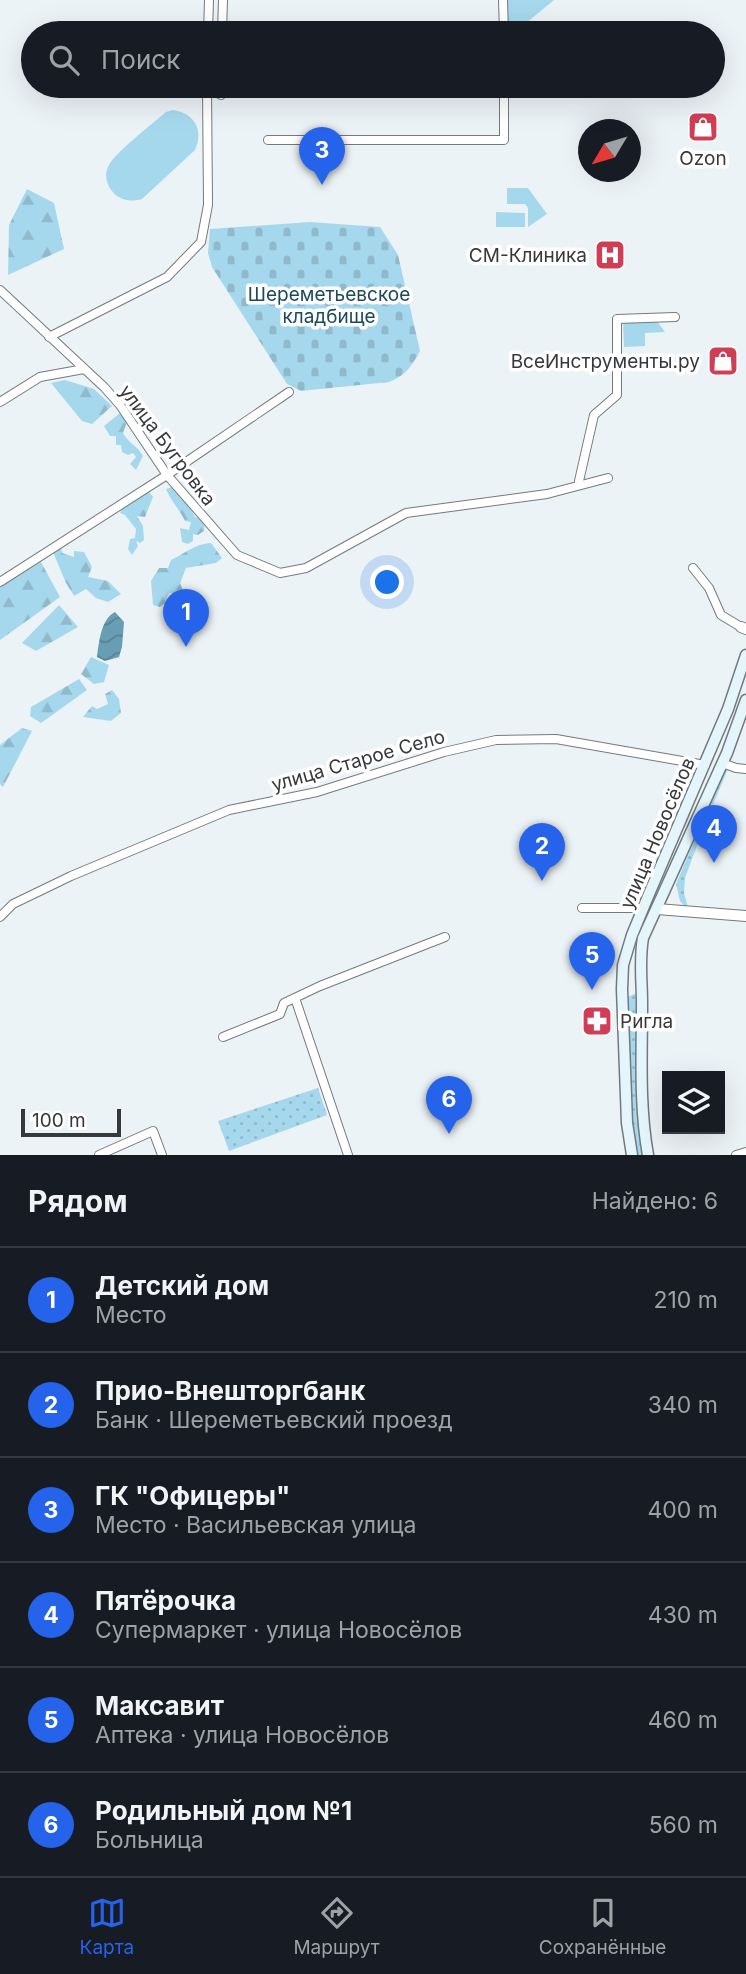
<!DOCTYPE html>
<html lang="ru">
<meta charset="utf-8">
<style>
:root{--surface:#171b24;--page:#20242c;--text:#f1f3f6;--muted:#9ea1a6;--line:#363941;--accent:#2563eb}
body{margin:0;font-family:Inter,sans-serif;background:var(--page);color:var(--text)}
.controls{position:absolute;right:21px;bottom:21px;display:grid;overflow:hidden;border-radius:0px;box-shadow:0 7px 28px #0002}
.controls button{width:63px;height:63px;display:grid;place-items:center;padding:0;border:0;border-bottom:2px solid var(--line);background:var(--surface);color:var(--text);font:35px sans-serif}
.compass{position:absolute;left:578px;top:119px;width:63px;height:63px;border-radius:50%;background:var(--surface);box-shadow:0 7px 28px #0002;rotate:232deg}
.scale{position:absolute;left:21px;bottom:18px;width:100px;box-sizing:border-box;padding-left:7px;border:4px solid #36383a;border-top:0;font-size:19px;line-height:24px;white-space:nowrap;color:#36383a;-webkit-text-stroke:5px #fff;paint-order:stroke}
.you{position:absolute;left:388px;top:583px;width:24px;height:24px;margin:-18px;border:5px solid #fff;border-radius:50%;background:#1a73e8;box-shadow:0 0 0 10px #1a73e833}
.badge{display:grid;place-items:center;width:46px;height:46px;border-radius:50%;background:var(--accent);color:#fff;font-size:23px;font-weight:700}
.pin{position:absolute;translate:-50% -58px;filter:drop-shadow(0 2px 4px #0008)}
.pin::after{content:'';position:absolute;top:37px;width:24px;height:21px;background:inherit;clip-path:polygon(0 0,100% 0,50% 100%)}
.list{margin:0;padding:0;list-style:none}
h2{display:flex;justify-content:space-between;align-items:center;height:91px;margin:0;padding:0 28px;font-size:30px}
h2 small{font-size:23px;font-weight:400;color:var(--muted)}
.list li{display:grid;grid-template-columns:46px 1fr auto;gap:21px;align-items:center;box-sizing:border-box;height:105px;padding:0 28px;border-top:2px solid var(--line)}
.list b{display:block;font-size:26px;white-space:nowrap}
.list p{margin:0;font-size:23px;white-space:nowrap;color:var(--muted)}
.list em{font-size:23px;font-style:normal;color:var(--muted)}
.icon{flex:none;width:38px;height:38px;fill:none;stroke:currentColor;stroke-width:2;stroke-linecap:round;stroke-linejoin:round}
.map{position:relative;flex:none;width:746px;height:1155px;overflow:hidden}
.search{position:absolute;background:var(--surface);box-shadow:0 7px 28px #0002;left:21px;right:21px;top:21px;height:77px;display:flex;align-items:center;gap:18px;box-sizing:border-box;padding:0 24px;border-radius:38px;color:var(--muted);font-size:26px}
.sheet{height:721px;background:var(--surface)}
nav{display:flex;justify-content:space-around;align-items:center;box-sizing:border-box;height:98px;border-top:2px solid var(--line);background:var(--surface);font-size:19px;color:var(--muted)}
nav a{display:grid;justify-items:center;gap:4px}
nav .on{color:var(--accent)}
.map>svg:first-child{display:block}
.grass{fill:url(#grass-dots)}
.forest{fill:url(#forest-firs)}
.cemetery{fill:url(#cemetery-stones)}
.park{fill:#a6d8ed}
.water{fill:url(#water-waves)}
.lines{fill:none;stroke-linecap:round;stroke-linejoin:round}
.minor-casing{stroke:#737a7d;stroke-width:10}
.tertiary-casing{stroke:#737a7d;stroke-width:12}
.secondary-casing{stroke:#737a7d;stroke-width:13}
.minor{stroke:#fff;stroke-width:8}
.tertiary{stroke:#fff;stroke-width:10}
.secondary{stroke:#e4f5fc;stroke-width:10}
.labels{text-anchor:middle;stroke-width:7;stroke-linejoin:round;paint-order:stroke}
.poi-label{font-size:19px;fill:#36383a;stroke:#fff;text-anchor:end}
.park-label{font-size:19px;fill:#1b4a5b;stroke:#fff}
.street-label{font-size:19px;fill:#36383a;stroke:#fff}
</style>
<div class="map">
<svg width="746" height="1155" viewBox="0 0 746 1155">
<defs>
<pattern id="grass-dots" width="8" height="8" patternUnits="userSpaceOnUse" patternTransform="scale(1.75)"><rect width="8" height="8" fill="#a6d8ed"/><path d="M2 2h.1M6 6h.1" fill="none" stroke="#90bacc" stroke-width="1.8" stroke-linecap="round"/></pattern>
<pattern id="forest-firs" width="22" height="20" patternUnits="userSpaceOnUse" patternTransform="scale(1.75)"><rect width="22" height="20" fill="#a6d8ed"/><path d="M5 1l3.5 6h-7zM16 11l3.5 6h-7z" fill="#90bacc"/></pattern>
<pattern id="cemetery-stones" width="16" height="16" patternUnits="userSpaceOnUse" patternTransform="scale(1.75)"><rect width="16" height="16" fill="#a6d8ed"/><path d="M2 7V4a2 2 0 0 1 4 0v3zM10 15v-3a2 2 0 0 1 4 0v3z" fill="#90bacc"/></pattern>
<pattern id="water-waves" width="16" height="10" patternUnits="userSpaceOnUse" patternTransform="scale(1.75)"><rect width="16" height="10" fill="#679eb4"/><path d="M0 5q4-4 8 0t8 0" fill="none" stroke="#568293"/></pattern>
</defs>
<rect width="100%" height="100%" fill="#ecf3f7"/>
<g class="grass">
<path d="M725 768 728 769 706 821 685 878 684 893 689 911 680 901 676 884Z"/>
<path d="M634 994H637L644 1155H634L629 1101 628 997Z"/>
<path d="M318 1088 327 1115 229 1151 218 1121Z"/>
</g>
<g class="forest">
<path d="M27 189 54 203 64 249 8 275 9 225Z"/>
<path d="M65 380 94 389 112 406 92 424 82 421 51 383Z"/>
<path d="M120 413 127 422 123 433C130 445 138 446 143 456L136 470 130 464 136 457 133 453 128 455 122 452 121 445H116V436H110L104 426Z"/>
<path d="M172 487 182 500H186L195 517 200 518 205 523 204 531 198 535 193 534V541L188 544 182 542 180 528 189 530 191 522 185 521C179 509 171 501 166 489Z"/>
<path d="M147 489 153 497 145 517 137 516 143 526 144 540 140 543 136 541 138 546 132 555 128 549 130 539 135 538 136 529 125 515 120 513 123 507Z"/>
<path d="M211 543 222 558 216 563 186 568 180 583 183 590 178 594 169 593 165 603 160 607 153 605 151 581 159 568H168L171 560C186 553 194 544 211 543Z"/>
<path d="M61 547 62 553 74 557V551L84 552 92 567 88 577 108 581 121 594 108 602 96 598 86 589 74 596 66 583 53 552Z"/>
<path d="M41 562 60 597 0 640V587Z"/>
<path d="M59 605 78 627 36 651 22 643Z"/>
<path d="M91 657 109 665 104 682 94 684 81 674Z"/>
<path d="M79 679 87 690 41 723 30 716 31 707Z"/>
<path d="M112 690 119 699 121 713 111 721 83 717 92 706 97 709 108 704 105 694Z"/>
<path d="M22 728 32 731 3 787 0 784V745Z"/>
</g>
<path class="cemetery" d="M310 222 380 227 398 255 420 351C412 366 405 376 389 382L301 391 287 384 212 267 208 253 210 229Z"/>
<g class="park">
<path d="M507 0H554L514 33 507 32Z"/>
<path d="M173 110C195 113 204 131 195 150L142 199C131 202 120 201 112 191 106 184 104 173 109 165 115 153 153 123 166 112Z"/>
<path d="M507 188H528L547 214 528 227V208L525 204H507Z"/>
<path d="M496 212 525 213V227H496Z"/>
<path d="M656 320 665 332 645 333V346L624 347 623 322Z"/>
</g>
<path class="water" d="M115 612 124 622 122 647 119 657 105 661 97 657C99 642 101 619 115 612Z"/>
<g class="lines">
<g class="minor-casing">
<g id="minor">
<path d="M503 0 504 33"/>
<path d="M208 33 209 0"/>
<path d="M222 33 223 0"/>
<path d="M207 86 221 95V86"/>
<path d="M268 140H504V86"/>
<path d="M0 290 104 387 120 405 167 475 237 555 280 573 306 568 406 513 547 494 608 478"/>
<path d="M49 337 167 277 201 242 208 205 207 86"/>
<path d="M0 402 40 377 84 369"/>
<path d="M579 481 594 415 617 395V319L675 317"/>
<path d="M693 568 709 588 721 615 741 627"/>
<path d="M0 582 167 475 289 392"/>
<path d="M722 763 736 768 746 769"/>
<path d="M582 908H643"/>
<path d="M0 917 13 904 71 876 229 810 317 792 444 752 496 740 556 739 705 765"/>
<path d="M295 998 348 1155"/>
<path d="M223 1037 280 1014 284 1003 320 986 445 937"/>
<path d="M99 1155 153 1131 162 1155"/>
<path d="M736 1155 746 1152"/>
</g>
</g>
<g class="tertiary-casing">
<g id="tertiary">
<path d="M741 627 746 629"/>
<path d="M657 909 746 916"/>
</g>
</g>
<g class="secondary-casing">
<g id="secondary">
<path d="M632 1155 627 1123 622 989 623 965 632 935 649 894 728 709 746 655"/>
<path d="M648 1155C639 1105 642 1054 642 1003 642 981 639 960 643 938L727 753 746 700"/>
</g>
</g>
<use href="#minor" class="minor"/>
<use href="#tertiary" class="tertiary"/>
<use href="#secondary" class="secondary"/>
</g>
<defs>
<g id="shop-square" transform="scale(1.575)"><rect x="-9" y="-9" width="18" height="18" rx="4" fill="#cf3e55" stroke="#fff"/><path d="M-5-2.5h2.3a2.7 3.5 0 0 1 5.4 0H5L5.5 6h-11ZM-1.5-2.5h3a1.5 2.3 0 0 0-3 0Z" fill="#fff"/></g>
<g id="hospital-square" transform="scale(1.575)"><rect x="-9" y="-9" width="18" height="18" rx="4" fill="#cf3e55" stroke="#fff"/><path d="M-5-5h3v3.5h4V-5h3V5h-3V1.5h-4V5h-3Z" fill="#fff"/></g>
<g id="pharmacy-square" transform="scale(1.575)"><rect x="-9" y="-9" width="18" height="18" rx="4" fill="#cf3e55" stroke="#fff"/><path d="M-2-6h4v4h4v4h-4v4h-4v-4h-4v-4h4Z" fill="#fff"/></g>
</defs>
<g fill-rule="evenodd">
<use href="#shop-square" x="703" y="127"/>
<use href="#hospital-square" x="610" y="255"/>
<use href="#shop-square" x="723" y="361"/>
<use href="#pharmacy-square" x="597" y="1021"/>
</g>
<g class="labels">
<g class="poi-label">
<text x="703" y="165" text-anchor="middle">Ozon</text>
<text x="587" y="262">СМ-Клиника</text>
<text x="700" y="368">ВсеИнструменты.ру</text>
<text x="620" y="1028" text-anchor="start">Ригла</text>
</g>
<g class="park-label">
<text x="329" y="301">Шереметьевское<tspan x="329" dy="22">кладбище</tspan></text>
</g>
<g class="street-label">
<text transform="translate(168 445) rotate(53)" y="7">улица Бугровка</text>
<text transform="translate(358 760) rotate(-16)" y="7">улица Старое Село</text>
<text transform="translate(657 833) rotate(-67)" y="7">улица Новосёлов</text>
</g>
</g>
</svg>
<div class="controls">
<button><svg class="icon" aria-label="layers" viewBox="0 0 24 24"><path d="M12 4l9 5-9 5-9-5zM3 14l9 5 9-5"/></svg></button>
</div>
<svg class="compass" viewBox="-18 -18 36 36"><path d="M0-13l5 13h-10z" fill="#e53935"/><path d="M0 13l5-13h-10z" fill="#9ea1a6"/></svg>
<div class="scale">100 m</div>
<div class="you"></div>
<div class="pin badge" style="left:186px;top:647px">1</div>
<div class="pin badge" style="left:542px;top:881px">2</div>
<div class="pin badge" style="left:322px;top:185px">3</div>
<div class="pin badge" style="left:714px;top:863px">4</div>
<div class="pin badge" style="left:592px;top:990px">5</div>
<div class="pin badge" style="left:449px;top:1134px">6</div>
<div class="search"><svg class="icon" aria-label="search" viewBox="0 0 24 24"><circle cx="10" cy="10" r="6"/><path d="M15 15l6 6"/></svg>Поиск</div>
</div>
<section class="sheet">
<h2>Рядом<small>Найдено: 6</small></h2>
<ul class="list">
<li><span class="badge">1</span><div><b>Детский дом</b><p>Место</p></div><em>210 m</em></li>
<li><span class="badge">2</span><div><b>Прио-Внешторгбанк</b><p>Банк · Шереметьевский проезд</p></div><em>340 m</em></li>
<li><span class="badge">3</span><div><b>ГК &quot;Офицеры&quot;</b><p>Место · Васильевская улица</p></div><em>400 m</em></li>
<li><span class="badge">4</span><div><b>Пятёрочка</b><p>Супермаркет · улица Новосёлов</p></div><em>430 m</em></li>
<li><span class="badge">5</span><div><b>Максавит</b><p>Аптека · улица Новосёлов</p></div><em>460 m</em></li>
<li><span class="badge">6</span><div><b>Родильный дом №1</b><p>Больница</p></div><em>560 m</em></li>
</ul>
</section>
<nav>
<a class="on"><svg class="icon" aria-label="map" viewBox="0 0 24 24"><path d="M3 6l6-2 6 2 6-2v14l-6 2-6-2-6 2zM9 4v14M15 6v14"/></svg>Карта</a>
<a><svg class="icon" aria-label="directions" viewBox="0 0 24 24"><path d="M12 3l9 9-9 9-9-9zM9 14v-3h6M13 9l2 2-2 2"/></svg>Маршрут</a>
<a><svg class="icon" aria-label="saved" viewBox="0 0 24 24"><path d="M7 4h10v16l-5-4-5 4z"/></svg>Сохранённые</a>
</nav>
